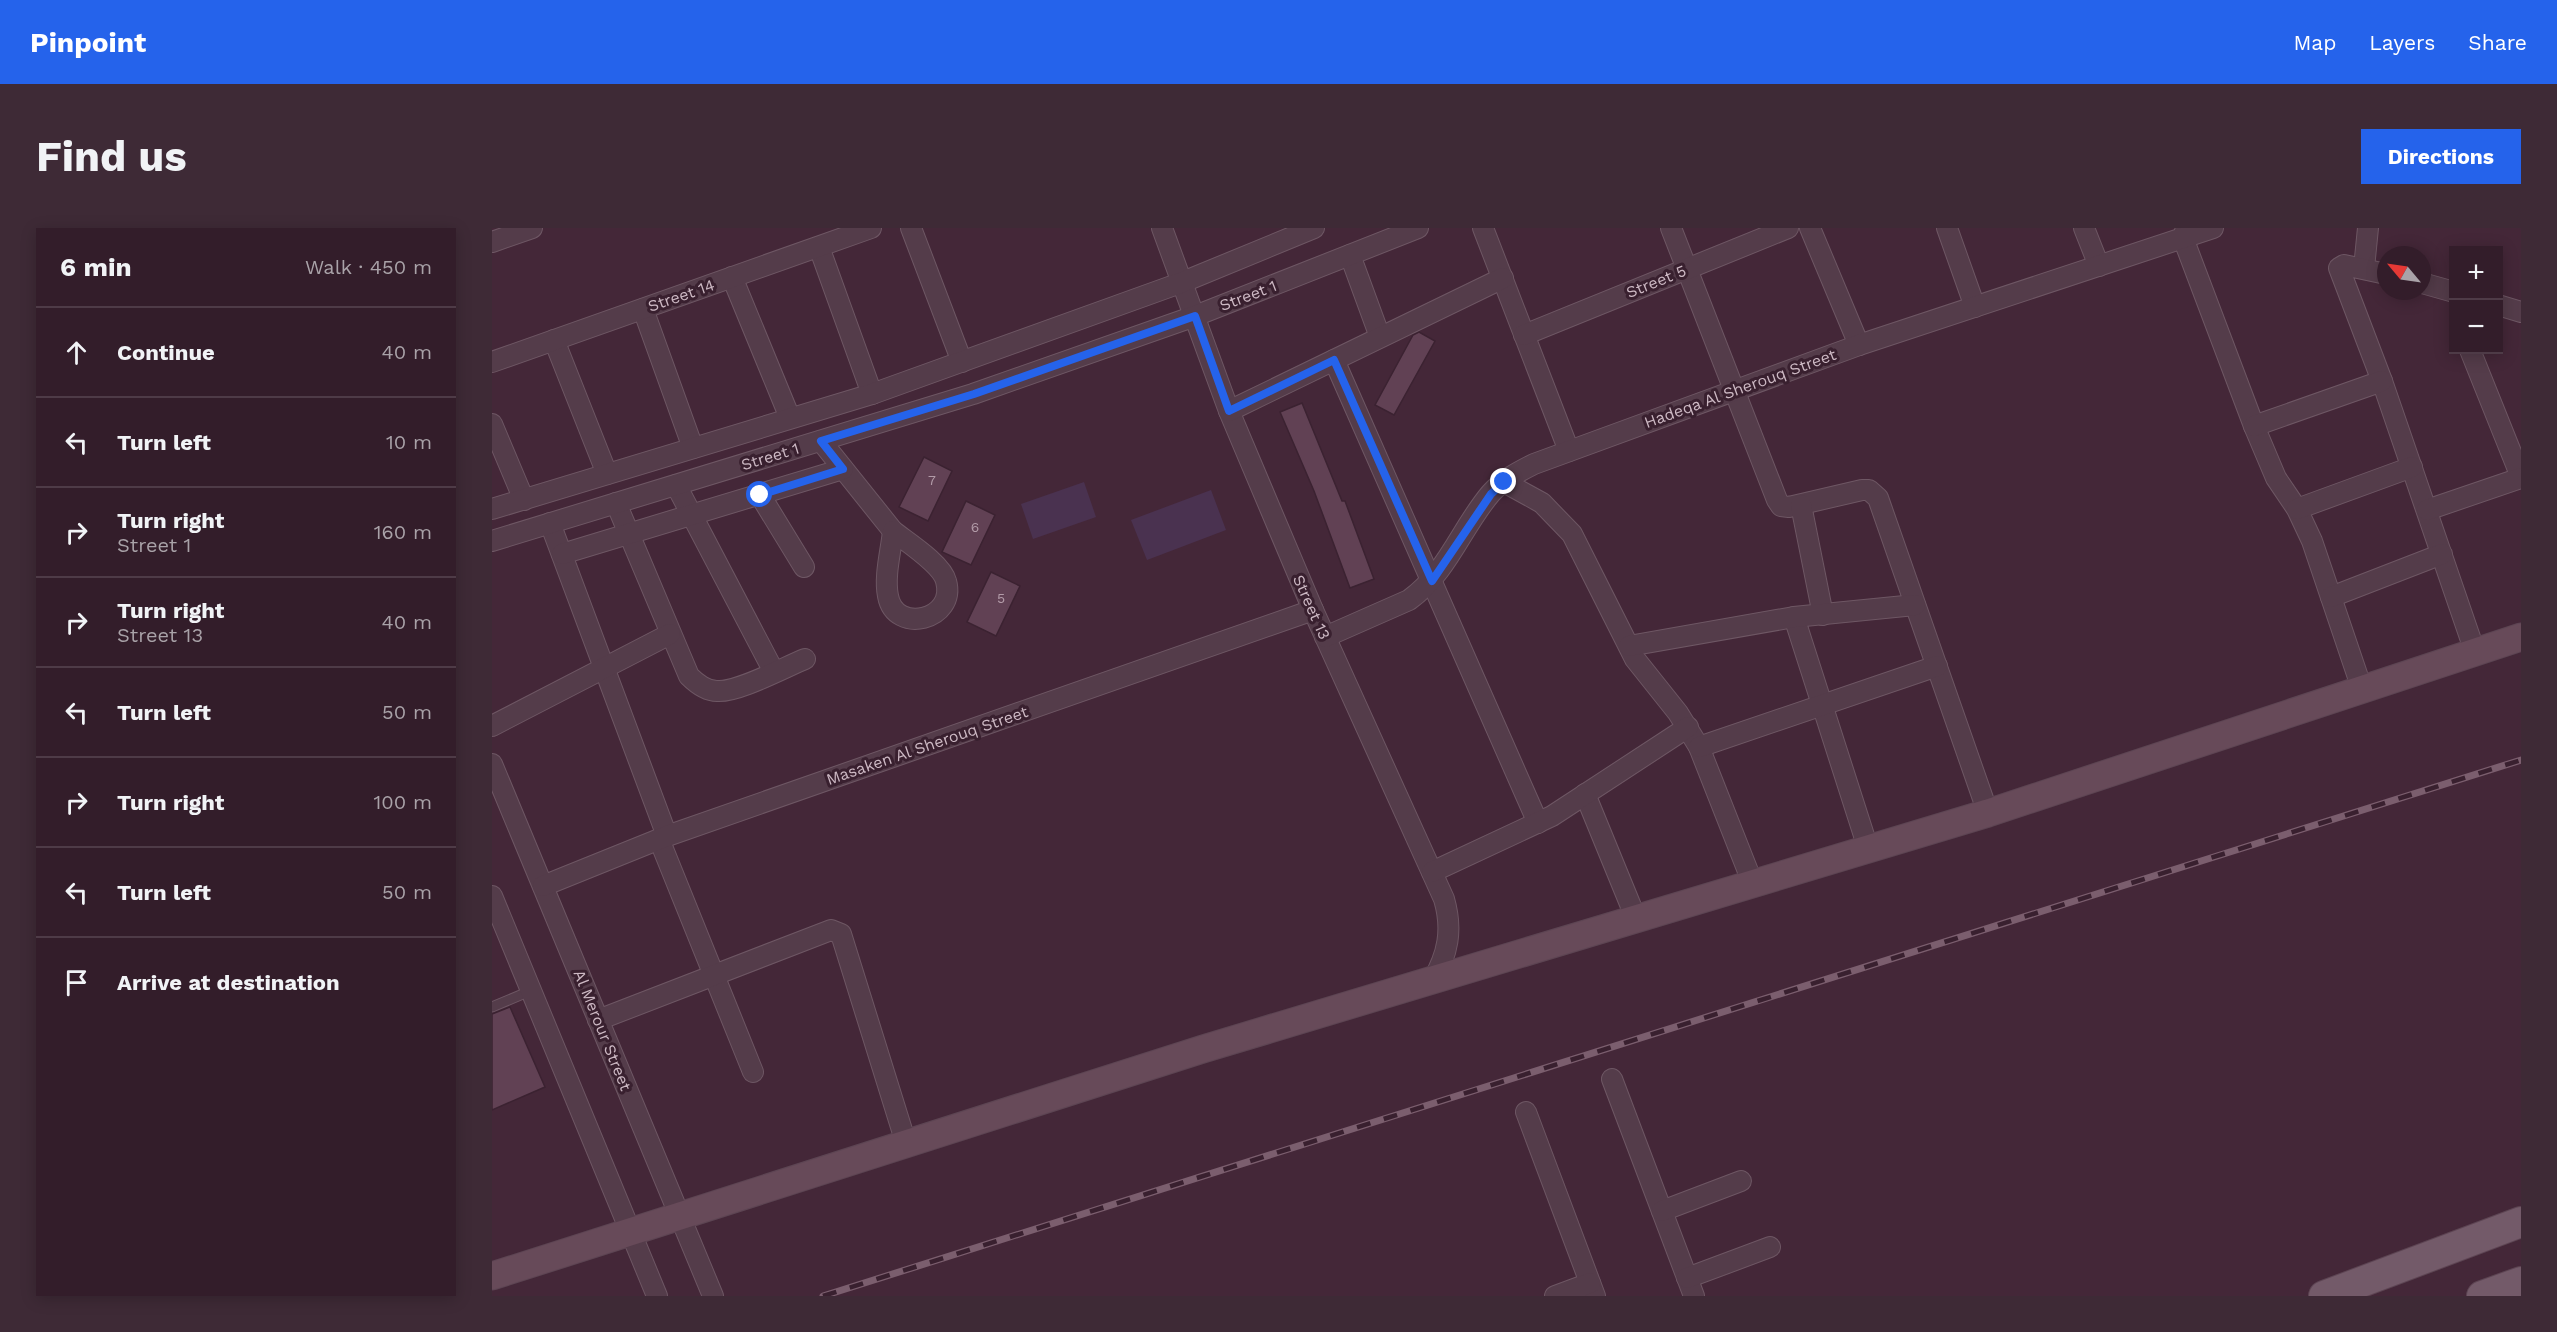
<!DOCTYPE html>
<meta charset="utf-8">
<style>
:root{--surface:#331d2a;--page:#3e2a36;--text:#f1f3f6;--muted:#a9a2a8;--line:#4e3b47;--accent:#2563eb}
body{margin:0;font-family:"Work Sans",sans-serif;background:var(--page);color:var(--text)}
.controls{position:absolute;right:18px;top:18px;display:grid;overflow:hidden;border-radius:0px;box-shadow:0 3px 15px #0003}
.controls button{width:54px;height:54px;display:grid;place-items:center;padding:0;border:0;border-bottom:2px solid var(--line);background:var(--surface);color:var(--text);font:30px sans-serif}
.compass{position:absolute;left:1885px;top:18px;width:54px;height:54px;border-radius:50%;background:var(--surface);box-shadow:0 3px 15px #0003;rotate:299deg}
.stop{position:absolute;width:18px;height:18px;margin:-14px;border:4px solid #2563eb;border-radius:50%;background:#fff}
.stop.end{background:#2563eb;border-color:#fff;box-shadow:0 2px 6px #0008}
.list{margin:0;padding:0;list-style:none}
h2{display:flex;justify-content:space-between;align-items:center;height:78px;margin:0;padding:0 24px;font-size:26px}
h2 small{font-size:20px;font-weight:400;color:var(--muted)}
.list li{display:grid;grid-template-columns:39px 1fr auto;gap:18px;align-items:center;box-sizing:border-box;height:90px;padding:0 24px;border-top:2px solid var(--line)}
.list b{display:block;font-size:22px;white-space:nowrap}
.list p{margin:0;font-size:20px;white-space:nowrap;color:var(--muted)}
.list em{font-size:20px;font-style:normal;color:var(--muted)}
.icon{flex:none;width:33px;height:33px;fill:none;stroke:currentColor;stroke-width:2;stroke-linecap:round;stroke-linejoin:round}
.map{position:relative;flex:none;width:2029px;height:1068px;overflow:hidden;border-radius:0px}
header{display:flex;align-items:center;gap:36px;box-sizing:border-box;height:84px;padding:0 30px;background:var(--accent);color:#fff}
header strong{font-size:28px}
nav{display:flex;gap:33px;margin-inline-start:auto;font-size:21px}
.intro{display:flex;align-items:center;justify-content:space-between;box-sizing:border-box;height:144px;padding:0 36px}
h1{margin:0;font-size:42px}
.button{padding:15px 27px;border-radius:0px;background:var(--accent);color:#fff;font-size:21px;font-weight:700}
main{display:flex;gap:36px;padding:0 36px}
aside{flex:1;background:var(--surface);border-radius:0px;box-shadow:0 3px 15px #0003}
.map>svg:first-child{display:block}
.pitch{fill:#4a3250}
.building{fill:#614154;stroke:#3b2231;stroke-width:1.5}
.lines{fill:none;stroke-linecap:round;stroke-linejoin:round}
.lane-casing{stroke:#6e5764;stroke-width:11}
.street-casing{stroke:#6e5764;stroke-width:22}
.secondary-casing{stroke:#5d4553;stroke-width:29}
.primary-casing{stroke:#5d4553;stroke-width:32}
.lane{stroke:#543c4a;stroke-width:9}
.street{stroke:#543c4a;stroke-width:20}
.secondary{stroke:#674a59;stroke-width:27}
.primary{stroke:#735a69;stroke-width:30}
.rail-casing{stroke:#7b5e6e;stroke-width:7}
.rail{stroke:#39202f;stroke-width:4.5;stroke-dasharray:14;stroke-linecap:butt}
.route{stroke:#2563eb;stroke-width:8}
.labels{text-anchor:middle;stroke-width:6;stroke-linejoin:round;paint-order:stroke}
.number-label{font-size:14px;fill:#b29ba8}
.street-label{font-size:16px;fill:#cdb9c4;stroke:#39202f}
</style>
<header>
<strong>Pinpoint</strong>
<nav><a>Map</a><a>Layers</a><a>Share</a></nav>
</header>
<div class="intro"><h1>Find us</h1><a class="button">Directions</a></div>
<main>
<aside>
<h2>6 min<small>Walk · 450 m</small></h2>
<ul class="list">
<li><svg class="icon" aria-label="ahead" viewBox="0 0 24 24"><path d="M12 20V5M6 11l6-6 6 6"/></svg><div><b>Continue</b></div><em>40 m</em></li>
<li><svg class="icon" aria-label="left" viewBox="0 0 24 24"><path d="M17 20v-9H6M10 6l-5 5 5 5"/></svg><div><b>Turn left</b></div><em>10 m</em></li>
<li><svg class="icon" aria-label="right" viewBox="0 0 24 24"><path d="M7 20v-9h11M14 6l5 5-5 5"/></svg><div><b>Turn right</b><p>Street 1</p></div><em>160 m</em></li>
<li><svg class="icon" aria-label="right" viewBox="0 0 24 24"><path d="M7 20v-9h11M14 6l5 5-5 5"/></svg><div><b>Turn right</b><p>Street 13</p></div><em>40 m</em></li>
<li><svg class="icon" aria-label="left" viewBox="0 0 24 24"><path d="M17 20v-9H6M10 6l-5 5 5 5"/></svg><div><b>Turn left</b></div><em>50 m</em></li>
<li><svg class="icon" aria-label="right" viewBox="0 0 24 24"><path d="M7 20v-9h11M14 6l5 5-5 5"/></svg><div><b>Turn right</b></div><em>100 m</em></li>
<li><svg class="icon" aria-label="left" viewBox="0 0 24 24"><path d="M17 20v-9H6M10 6l-5 5 5 5"/></svg><div><b>Turn left</b></div><em>50 m</em></li>
<li><svg class="icon" aria-label="arrive" viewBox="0 0 24 24"><path d="M6 21V4h12l-3 4 3 4H6"/></svg><div><b>Arrive at destination</b></div></li>
</ul>
</aside>
<div class="map">
<svg width="2029" height="1068" viewBox="0 0 2029 1068">
<rect width="100%" height="100%" fill="#442738"/>
<g class="pitch">
<path d="M592 254 604 289 541 311 529 276Z"/>
<path d="M719 262 734 302 655 332 639 292Z"/>
</g>
<g class="building">
<path d="M927 104 943 113 902 187 883 177 921 107Z"/>
<path d="M810 175 850 273H853L882 351 858 360 822 263 788 184Z"/>
<path d="M432 229 460 243 436 293 407 279Z"/>
<path d="M474 273 503 287 479 337 450 324Z"/>
<path d="M499 344 528 358 504 408 475 394Z"/>
<path d="M18 779 53 859 0 882V786Z"/>
</g>
<g class="lines">
<g class="lane-casing">
<path id="lane" d="M0 779 38 763"/>
</g>
<g class="street-casing">
<g id="street">
<path d="M419 0 470 134"/>
<path d="M670 0 737 183 821 382 952 671C961 702 956 726 940 754"/>
<path d="M991 0 1077 223"/>
<path d="M1179 0 1285 272 1289 278 1297 279 1370 262H1377L1386 270 1496 585"/>
<path d="M1318 0 1367 117"/>
<path d="M1455 0 1483 79"/>
<path d="M1592 0 1607 38"/>
<path d="M1694 0 1691 10 1762 198 1784 250 1805 281 1820 313 1870 461"/>
<path d="M0 14 40 0"/>
<path d="M327 19 380 166"/>
<path d="M858 27 888 109"/>
<path d="M1872 40 1876 0"/>
<path d="M1894 46 1852 37 1847 40 1890 153 1983 424"/>
<path d="M240 49 298 190"/>
<path d="M1930 55 1962 64"/>
<path d="M2006 77 2029 84"/>
<path d="M151 81 201 220"/>
<path d="M1032 107 1296 0"/>
<path d="M62 112 115 246"/>
<path d="M1978 122 2029 249"/>
<path d="M842 132 1046 595"/>
<path d="M0 134 379 0"/>
<path d="M737 183 1011 50"/>
<path d="M0 196 32 272"/>
<path d="M1762 198 1890 153"/>
<path d="M329 213 401 303"/>
<path d="M1012 254 1050 275 1080 306 1143 431 1186 485 1207 519 1261 656"/>
<path d="M184 257 282 444"/>
<path d="M268 267 312 339"/>
<path d="M124 275 197 448C205 456 214 463 225 463 245 465 293 439 313 431"/>
<path d="M1309 277 1331 387"/>
<path d="M0 281 380 166 691 54 822 0"/>
<path d="M1805 281 1920 239"/>
<path d="M1935 282 2029 250"/>
<path d="M58 295 175 608"/>
<path d="M401 303C415 314 450 336 454 353 465 392 403 407 396 368 392 348 399 323 401 303Z"/>
<path d="M0 313 481 166 703 88 926 0"/>
<path d="M70 326 351 241"/>
<path d="M1839 369 1950 326"/>
<path d="M1302 389 1376 620"/>
<path d="M833 409 917 372C956 344 969 300 999 265 1011 252 1026 244 1042 236L1367 117 1721 0"/>
<path d="M1137 418 1302 389 1423 377"/>
<path d="M0 498 178 406"/>
<path d="M1207 519 1445 438"/>
<path d="M0 536 221 1068"/>
<path d="M1093 566 1145 693"/>
<path d="M167 611 261 844"/>
<path d="M940 644 1060 588 1196 499"/>
<path d="M51 658 175 608 821 382"/>
<path d="M0 668 165 1068"/>
<path d="M106 792 339 702 349 706 414 915"/>
<path d="M1120 851 1202 1068"/>
<path d="M1034 884 1103 1068"/>
<path d="M1170 983 1249 953"/>
<path d="M1195 1050 1278 1019"/>
<path d="M1063 1068 1098 1055"/>
</g>
</g>
<g class="secondary-casing">
<path id="secondary" d="M0 1048 711 821 1496 585 2029 409"/>
</g>
<g class="primary-casing">
<g id="primary">
<path d="M1832 1068 2029 994"/>
<path d="M1990 1068 2029 1054"/>
</g>
</g>
<use href="#lane" class="lane"/>
<use href="#street" class="street"/>
<use href="#secondary" class="secondary"/>
<use href="#primary" class="primary"/>
<g class="rail-casing">
<path id="rail" d="M331 1068 2029 532"/>
</g>
<use href="#rail" class="rail"/>
</g>
<g class="lines">
<path class="route" d="M268 267 351 241 329 213 482 166 703 88 737 183 842 132 940 353 999 266 1012 254"/>
</g>
<g class="labels">
<g class="number-label">
<text x="440" y="257">7</text>
<text x="483" y="304">6</text>
<text x="509" y="375">5</text>
</g>
<g class="street-label">
<text transform="translate(1164 53) rotate(-22)" y="6">Street 5</text>
<text transform="translate(189 67) rotate(-19)" y="6">Street 14</text>
<text transform="translate(756 67) rotate(-21)" y="6">Street 1</text>
<text transform="translate(1248 160) rotate(-20)" y="6">Hadeqa Al Sherouq Street</text>
<text transform="translate(278 228) rotate(-17)" y="6">Street 1</text>
<text transform="translate(820 379) rotate(66)" y="6">Street 13</text>
<text transform="translate(435 517) rotate(-19)" y="6">Masaken Al Sherouq Street</text>
<text transform="translate(111 802) rotate(68)" y="6">Al Merour Street</text>
</g>
</g>
</svg>
<div class="controls">
<button>+</button>
<button>−</button>
</div>
<svg class="compass" viewBox="-18 -18 36 36"><path d="M0-13l5 13h-10z" fill="#e53935"/><path d="M0 13l5-13h-10z" fill="#a9a2a8"/></svg>
<div class="stop" style="left:268px;top:267px"></div>
<div class="stop end" style="left:1012px;top:254px"></div>
</div>
</main>
